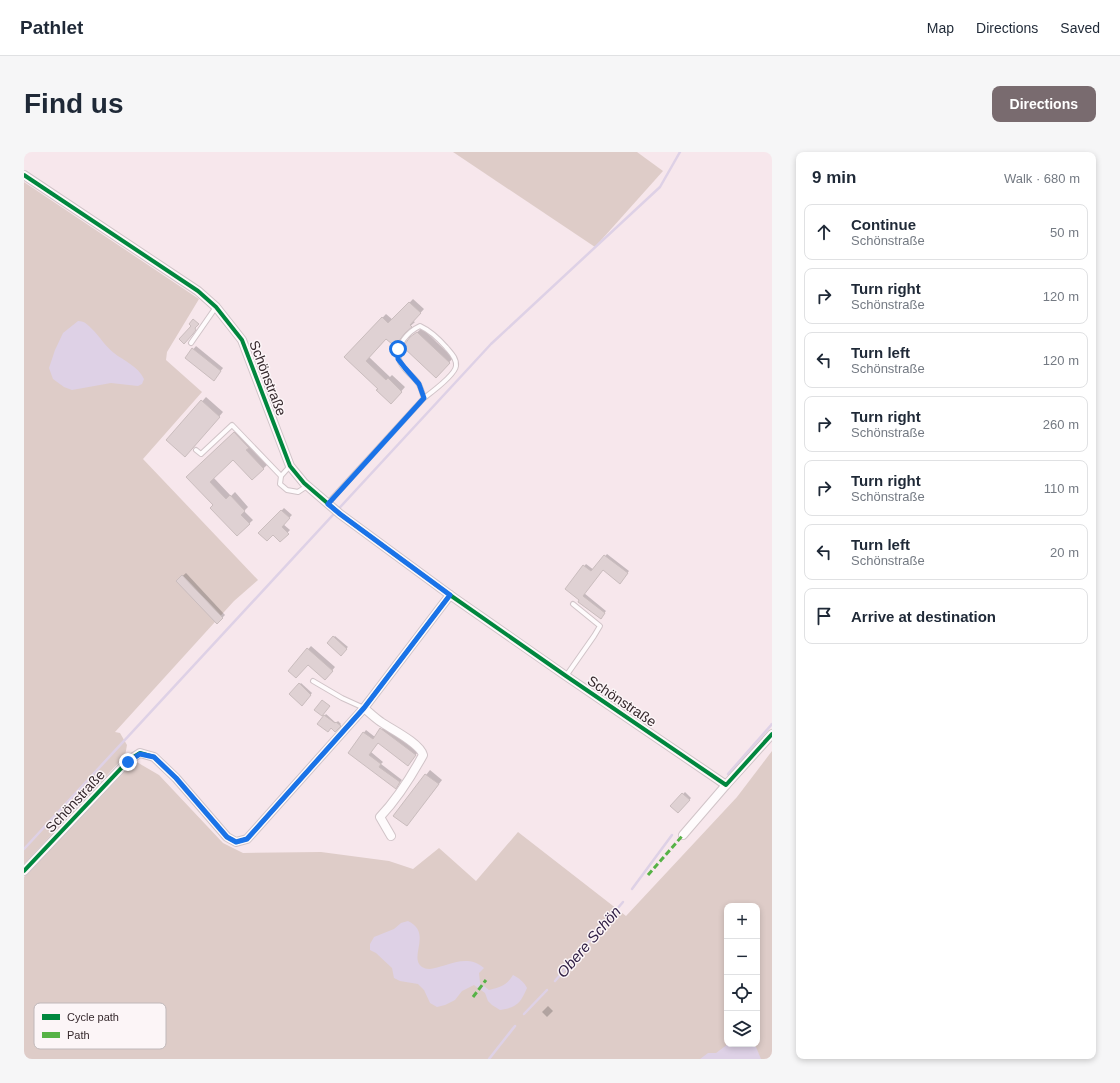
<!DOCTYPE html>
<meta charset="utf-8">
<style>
:root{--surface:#fff;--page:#f6f6f7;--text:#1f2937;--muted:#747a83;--line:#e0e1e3;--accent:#796b6f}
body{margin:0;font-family:Helvetica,sans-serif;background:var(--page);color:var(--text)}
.controls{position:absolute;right:12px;bottom:12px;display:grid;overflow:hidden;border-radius:8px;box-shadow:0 2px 6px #0003}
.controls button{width:36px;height:36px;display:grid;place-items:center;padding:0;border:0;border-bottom:1px solid var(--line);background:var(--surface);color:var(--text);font:20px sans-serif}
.stop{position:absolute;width:12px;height:12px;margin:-9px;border:3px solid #1a73e8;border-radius:50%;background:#fff}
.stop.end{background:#1a73e8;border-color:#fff;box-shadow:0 1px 4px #0008}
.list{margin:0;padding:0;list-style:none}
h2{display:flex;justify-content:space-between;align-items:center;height:52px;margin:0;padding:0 16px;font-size:17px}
h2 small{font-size:13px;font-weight:400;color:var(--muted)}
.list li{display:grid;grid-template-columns:26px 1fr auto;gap:12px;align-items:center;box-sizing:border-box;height:56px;margin:0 8px 8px;padding:0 8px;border:1px solid var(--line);border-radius:8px}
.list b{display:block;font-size:15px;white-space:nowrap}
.list p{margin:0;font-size:13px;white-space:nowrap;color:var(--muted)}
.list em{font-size:13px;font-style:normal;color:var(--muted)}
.icon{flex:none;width:22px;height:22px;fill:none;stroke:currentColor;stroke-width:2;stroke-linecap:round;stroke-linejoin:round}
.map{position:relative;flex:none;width:748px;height:907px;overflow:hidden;border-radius:8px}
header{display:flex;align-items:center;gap:24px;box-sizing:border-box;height:56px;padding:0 20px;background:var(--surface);border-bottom:1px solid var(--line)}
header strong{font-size:19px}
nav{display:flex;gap:22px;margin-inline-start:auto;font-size:14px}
.intro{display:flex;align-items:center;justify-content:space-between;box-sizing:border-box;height:96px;padding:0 24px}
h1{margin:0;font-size:28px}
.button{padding:10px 18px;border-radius:8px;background:var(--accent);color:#fff;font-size:14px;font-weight:700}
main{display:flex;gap:24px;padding:0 24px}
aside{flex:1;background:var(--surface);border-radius:8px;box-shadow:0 2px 6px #0003}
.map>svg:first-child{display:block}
.green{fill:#deccc8;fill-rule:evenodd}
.water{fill:#ded1e6}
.shadow{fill:#0003}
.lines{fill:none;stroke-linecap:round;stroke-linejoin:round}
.stream{stroke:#ded1e6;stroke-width:2.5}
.building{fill:#dfd1d3;stroke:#cabdbe}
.lane-casing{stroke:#d1c4c8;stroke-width:6}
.street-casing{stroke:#d1c4c8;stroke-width:10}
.lane{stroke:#fefbfc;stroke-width:4}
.street{stroke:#fefbfc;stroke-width:8}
.quiet{stroke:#56b246;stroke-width:3;stroke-dasharray:6 3;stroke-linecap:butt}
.cycleway-casing{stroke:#fcf5f7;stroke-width:6}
.cycleway{stroke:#00873e;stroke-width:4}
.route{stroke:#1a73e8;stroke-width:5}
.labels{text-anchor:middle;stroke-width:3;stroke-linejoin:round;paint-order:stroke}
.street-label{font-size:14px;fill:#35282c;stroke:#fcf5f7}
.water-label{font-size:15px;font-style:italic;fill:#312046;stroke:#fcf5f7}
.key{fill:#fcf5f7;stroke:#c0b8ba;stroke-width:1}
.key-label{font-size:11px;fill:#35282c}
</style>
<header>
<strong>Pathlet</strong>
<nav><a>Map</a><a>Directions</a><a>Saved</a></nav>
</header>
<div class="intro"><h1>Find us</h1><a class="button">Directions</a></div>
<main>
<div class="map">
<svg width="748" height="907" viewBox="0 0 748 907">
<rect width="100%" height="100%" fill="#f7e7ec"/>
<g class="green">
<path d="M429 0H613L639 19 571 95Z"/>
<path d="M0 30 175 147 143 200 142 208 178 240 119 307 234 428 210 449 91 580 96 581 103 593 101 604 0 712Z"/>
<path d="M748 599V907H0V725L111 609 135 623 199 691 219 701 297 700 365 709 389 717 415 696 452 729 494 680 602 764 713 645ZM703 754H733V892H703Z"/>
</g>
<g class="water">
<path d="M54 169C61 169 64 173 69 178 76 185 82 195 90 201 100 209 114 214 120 227L118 232 114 234 87 231 48 238 40 235 29 227 25 216 31 198 39 181Z"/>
<path d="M384 769C409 781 384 805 398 815 412 824 438 797 460 816L455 821 456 831 465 838C477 835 482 834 489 823 495 826 500 830 503 836 496 852 493 855 476 858L468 853 464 849 461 841 450 833 438 839 431 848 421 853 413 855 406 851 400 838 394 832 376 829 370 826 368 816 352 801 346 798V792L350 785 370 777 377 771Z"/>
<path d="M704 892H723L732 895 737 907H676L684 901H692Z"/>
</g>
<g class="shadow">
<path d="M389 147 400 157 389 169 391 170 372 187 363 186 345 205 366 225 368 223 381 235 367 251 355 237 321 205 362 162 369 168Z"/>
<path d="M398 176 429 206 412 225 391 182Z"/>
<path d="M172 194 199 216 192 225 162 206Z"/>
<path d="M182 245 199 260 165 300 144 288Z"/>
<path d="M214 277 225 294 243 313 228 327 209 306 189 325 207 344 211 340 224 355 220 359 229 368 213 383 190 353 163 325Z"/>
<path d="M260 356 268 363 259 372 266 378 256 389 249 381H236Z"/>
<path d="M583 402 605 419 598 428 579 417 560 441 582 459 578 464 542 437 562 412 570 418Z"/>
<path d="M162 421 201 463 193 471 153 429Z"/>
<path d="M311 484 324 495 316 502 304 491Z"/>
<path d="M287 494 311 515 301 527 284 512 265 519Z"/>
<path d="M277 531 288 541 278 553 266 542Z"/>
<path d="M302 562 312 571 314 569 317 572 311 578 307 575 294 572Z"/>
<path d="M360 575 394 600 386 610 354 590 347 600 359 610 357 612 378 628 374 633 325 600 342 578 351 585Z"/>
<path d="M406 618 418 628 383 673 370 663Z"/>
<path d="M661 640 667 646 654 660 648 654Z"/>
<path d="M524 854 529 859 523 865 518 860Z"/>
</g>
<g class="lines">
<g class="stream">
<path d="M704 622 748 572"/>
<path d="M0 697 467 192 636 35 656 0"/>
<path d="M608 737 648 683"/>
<path d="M531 829 599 750"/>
<path d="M500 862 523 838"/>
<path d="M465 907 491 874"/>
</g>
</g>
<g class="building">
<path d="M385 150 397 161 386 173 388 175 381 181 374 190 372 188 368 192 362 187 342 209 362 228 364 226 378 240 367 252 352 238 354 237 320 205 358 165 364 171Z"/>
<path d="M169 167 175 172 171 176 172 178 169 182 160 192 155 187 167 174 165 172Z"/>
<path d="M393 180 426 211 412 226 379 195 386 185Z"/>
<path d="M168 196 197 219 190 229 161 206Z"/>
<path d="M177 248 196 265 161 305 142 288Z"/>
<path d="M210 280 225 296 222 298 240 317 228 328 209 308 186 330 202 347 206 343 221 359 217 363 226 372 213 384 186 356 189 353 162 325Z"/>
<path d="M257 358 266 366 258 375 265 382 256 390 249 383 243 389 234 381Z"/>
<path d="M580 403 604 421 596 432 579 418 559 444 581 461 577 467 554 450 555 448 541 437 559 413 567 419Z"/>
<path d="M158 423 199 466 193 472 152 429Z"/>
<path d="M309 484 323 497 317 504 303 491Z"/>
<path d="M283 496 309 519 301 528 284 513 272 526 264 519Z"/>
<path d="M275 531 287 543 278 554 265 542Z"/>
<path d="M298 548 306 554 298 564 290 558Z"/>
<path d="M300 563 311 571 312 570 317 574 311 580 307 576 304 580 293 572Z"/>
<path d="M356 576 392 603 384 614 354 591 345 603 357 612 355 615 376 630 372 637 324 601 339 580 349 587Z"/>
<path d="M401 622 415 632 383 674 369 664Z"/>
<path d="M658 641 666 648 654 661 646 654Z"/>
</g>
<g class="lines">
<g class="lane-casing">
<g id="lane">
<path d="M167 191 192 155"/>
<path d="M172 298 177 302 208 273 257 324"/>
<path d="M266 314 257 324 256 332 263 338 274 340 283 334"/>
<path d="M304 351 400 246C398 241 397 235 394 231 389 223 377 217 375 207 371 193 385 179 396 174 407 179 414 186 422 195 426 200 433 206 432 214 431 223 408 240 400 246"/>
<path d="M542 524 570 484 576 474 549 452"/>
<path d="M289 529 318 546 340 556"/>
</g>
</g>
<g class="street-casing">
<g id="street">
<path d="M0 23 174 139 192 155 218 188 266 314 280 331 316 362 426 443 542 524 702 633 748 582"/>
<path d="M340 556C346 561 351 566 357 570 367 577 396 591 399 603 387 625 373 647 356 665L367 684"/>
<path d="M659 683 702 633"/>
<path d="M0 719 105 608 116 601 130 605 152 626 203 685 212 690 223 687 340 556 426 443"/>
</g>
</g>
<use href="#lane" class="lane"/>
<use href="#street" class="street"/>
<g class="quiet">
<path d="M624 723 659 683"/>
<path d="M542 810 548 815"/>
<path d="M449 845 462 828"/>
</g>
<g class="cycleway-casing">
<g id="cycleway">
<path d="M0 23 174 139 192 155 218 188 266 314 280 331 316 362 426 443 542 524 702 633 748 582"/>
<path d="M0 719 105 608 116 601 130 605 152 626 203 685 212 690 223 687 340 556 426 443"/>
</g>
</g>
<use href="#cycleway" class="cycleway"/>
</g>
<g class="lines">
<path class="route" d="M104 610 116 602 130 605 152 626 203 685 212 690 223 687 340 556 426 443 316 362 304 352 400 246 395 232 381 216 374 207V197"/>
</g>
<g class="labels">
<g class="street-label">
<text transform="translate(244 226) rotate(69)" y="5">Schönstraße</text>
<text transform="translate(598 549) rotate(34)" y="5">Schönstraße</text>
<text transform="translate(51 649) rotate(-47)" y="5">Schönstraße</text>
</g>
<g class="water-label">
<text transform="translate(565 790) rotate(-49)" y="5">Obere Schön</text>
</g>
</g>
<rect x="10" y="851" width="132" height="46" rx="6" class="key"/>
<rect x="18" y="862" width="18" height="6" fill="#00873e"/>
<rect x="18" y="880" width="18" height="6" fill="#56b246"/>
<g class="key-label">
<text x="43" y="869">Cycle path</text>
<text x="43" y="887">Path</text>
</g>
</svg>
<div class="controls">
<button>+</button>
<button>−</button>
<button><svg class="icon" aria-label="locate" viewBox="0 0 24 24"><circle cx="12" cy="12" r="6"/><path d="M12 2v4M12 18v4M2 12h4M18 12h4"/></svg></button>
<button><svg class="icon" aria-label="layers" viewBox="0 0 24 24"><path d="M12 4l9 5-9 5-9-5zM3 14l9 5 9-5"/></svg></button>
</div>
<div class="stop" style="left:374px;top:197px"></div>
<div class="stop end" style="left:104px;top:610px"></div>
</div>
<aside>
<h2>9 min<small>Walk · 680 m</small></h2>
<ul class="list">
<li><svg class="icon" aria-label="ahead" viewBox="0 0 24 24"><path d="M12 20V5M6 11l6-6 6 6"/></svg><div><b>Continue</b><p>Schönstraße</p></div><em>50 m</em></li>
<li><svg class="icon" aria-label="right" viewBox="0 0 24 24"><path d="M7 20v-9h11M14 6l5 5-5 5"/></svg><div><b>Turn right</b><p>Schönstraße</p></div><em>120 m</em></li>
<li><svg class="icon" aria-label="left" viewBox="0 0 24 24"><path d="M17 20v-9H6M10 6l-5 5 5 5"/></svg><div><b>Turn left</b><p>Schönstraße</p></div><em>120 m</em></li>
<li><svg class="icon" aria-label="right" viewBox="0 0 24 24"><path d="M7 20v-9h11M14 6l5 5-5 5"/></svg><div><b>Turn right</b><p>Schönstraße</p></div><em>260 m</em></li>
<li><svg class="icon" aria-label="right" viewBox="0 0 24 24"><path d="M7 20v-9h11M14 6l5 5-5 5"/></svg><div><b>Turn right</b><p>Schönstraße</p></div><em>110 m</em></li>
<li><svg class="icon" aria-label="left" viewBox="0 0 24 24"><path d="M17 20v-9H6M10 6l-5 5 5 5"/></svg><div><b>Turn left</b><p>Schönstraße</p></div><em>20 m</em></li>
<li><svg class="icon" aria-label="arrive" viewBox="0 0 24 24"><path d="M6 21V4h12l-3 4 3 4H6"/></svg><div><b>Arrive at destination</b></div></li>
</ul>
</aside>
</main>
